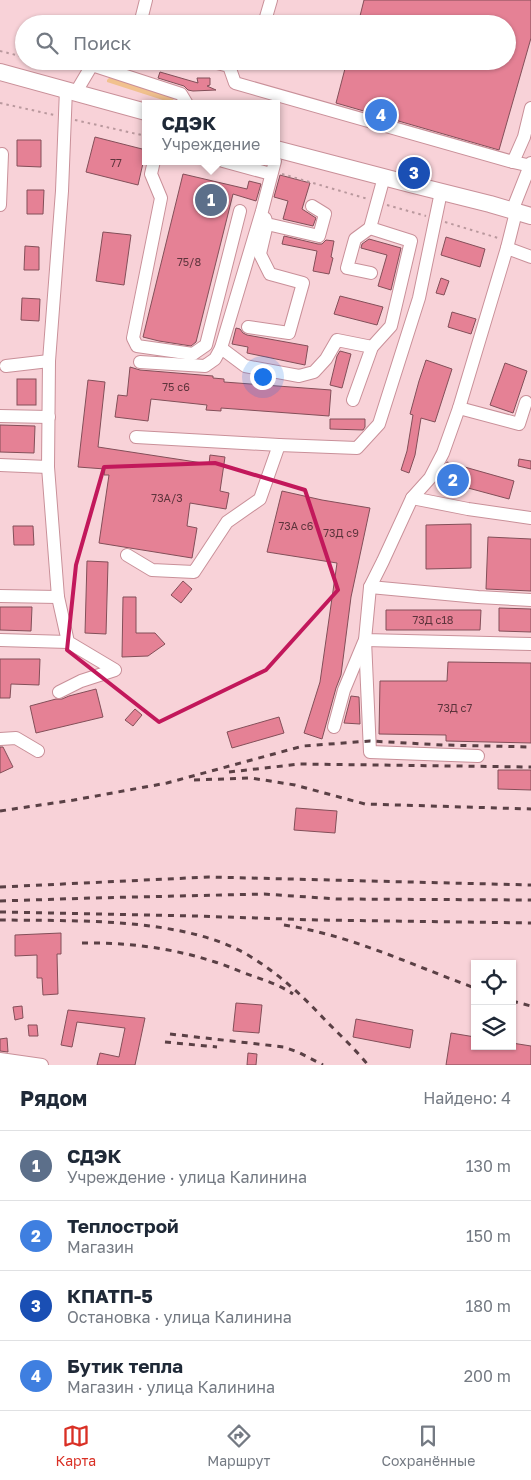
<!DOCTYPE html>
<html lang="ru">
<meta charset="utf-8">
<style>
:root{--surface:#fff;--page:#f6f6f7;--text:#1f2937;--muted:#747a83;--line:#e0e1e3;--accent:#d93025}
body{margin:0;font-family:"Golos Text",sans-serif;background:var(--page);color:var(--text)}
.controls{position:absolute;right:15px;bottom:15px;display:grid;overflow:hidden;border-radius:0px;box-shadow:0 1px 4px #0004}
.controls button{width:45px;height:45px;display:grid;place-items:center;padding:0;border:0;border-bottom:1px solid var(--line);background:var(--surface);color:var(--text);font:25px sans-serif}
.you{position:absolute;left:262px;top:376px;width:18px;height:18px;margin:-12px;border:4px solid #fff;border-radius:50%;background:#1a73e8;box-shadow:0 0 0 8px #1a73e833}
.badge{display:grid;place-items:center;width:32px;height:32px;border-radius:50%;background:var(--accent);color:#fff;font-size:16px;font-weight:700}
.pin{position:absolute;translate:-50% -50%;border:2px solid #fff;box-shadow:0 1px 5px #0006}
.popup{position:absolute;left:142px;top:100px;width:138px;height:65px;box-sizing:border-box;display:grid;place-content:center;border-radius:0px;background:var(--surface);filter:drop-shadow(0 1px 4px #0005);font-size:16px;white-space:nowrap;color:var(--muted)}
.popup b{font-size:19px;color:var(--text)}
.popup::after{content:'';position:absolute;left:50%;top:100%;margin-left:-10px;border:10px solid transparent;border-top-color:var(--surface)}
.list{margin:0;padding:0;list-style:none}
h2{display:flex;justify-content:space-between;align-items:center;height:65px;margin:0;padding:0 20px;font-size:21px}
h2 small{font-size:16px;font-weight:400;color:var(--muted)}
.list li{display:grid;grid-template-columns:32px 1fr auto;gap:15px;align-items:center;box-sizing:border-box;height:70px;padding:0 20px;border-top:1px solid var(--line)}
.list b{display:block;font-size:19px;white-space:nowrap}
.list p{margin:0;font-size:16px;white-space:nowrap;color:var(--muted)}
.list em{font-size:16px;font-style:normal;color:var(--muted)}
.icon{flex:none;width:28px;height:28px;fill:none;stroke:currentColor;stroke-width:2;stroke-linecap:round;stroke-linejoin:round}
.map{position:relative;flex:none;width:531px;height:1065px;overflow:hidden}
.search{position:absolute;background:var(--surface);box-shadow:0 1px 4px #0004;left:15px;right:15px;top:15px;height:55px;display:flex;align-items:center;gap:12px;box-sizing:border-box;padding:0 18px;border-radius:28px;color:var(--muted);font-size:19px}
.sheet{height:345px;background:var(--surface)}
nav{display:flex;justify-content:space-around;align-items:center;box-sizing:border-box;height:70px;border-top:1px solid var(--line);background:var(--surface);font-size:14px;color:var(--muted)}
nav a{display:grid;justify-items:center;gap:2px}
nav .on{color:var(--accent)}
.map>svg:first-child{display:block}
.green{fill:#f1c18e}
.building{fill:#e58195;stroke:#834f59}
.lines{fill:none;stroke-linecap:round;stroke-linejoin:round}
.minor-casing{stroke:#c99099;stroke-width:14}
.major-casing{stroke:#c99099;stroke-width:18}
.path{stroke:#b9989d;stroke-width:2;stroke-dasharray:2.5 4;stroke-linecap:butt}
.minor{stroke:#fff;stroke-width:12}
.major{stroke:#fff;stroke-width:16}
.rail{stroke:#5a4045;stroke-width:3;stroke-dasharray:6 6;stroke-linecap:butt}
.marked{fill:none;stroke:#c2185b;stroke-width:4;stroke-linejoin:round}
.labels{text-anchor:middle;stroke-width:4.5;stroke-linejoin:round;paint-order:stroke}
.number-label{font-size:11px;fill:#5d343c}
</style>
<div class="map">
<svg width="531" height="1065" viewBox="0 0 531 1065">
<rect width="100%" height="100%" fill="#f8d2d8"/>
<path class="green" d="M109 78H123L174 98 172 103 107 82V80Z"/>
<g class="building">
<path d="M364 0H531V38L499 150 336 103 347 61H507V24H358Z"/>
<path d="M160 72 198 83 197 78H210V85L207 86 216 90 193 91 188 90 184 86 158 78Z"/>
<path d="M95 137 146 150 138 185 86 172Z"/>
<path d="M17 140H41V167L17 166Z"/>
<path d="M183 174 247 189 249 181 261 184 256 201 233 194 196 342 191 346 159 341 143 337Z"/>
<path d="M280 175 310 183 302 209 316 218 313 226 283 219 288 201 274 197Z"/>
<path d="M27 190H44L43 214H27Z"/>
<path d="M103 232 131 235 124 285 96 281Z"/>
<path d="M284 236 318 244H322L326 240 334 241 331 257 333 258 329 274 313 271 317 251 282 244Z"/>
<path d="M446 237 485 249 480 267 441 255Z"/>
<path d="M369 239 401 248 391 290 378 286 387 255 361 248 362 244Z"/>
<path d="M25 246 39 247V270H24Z"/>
<path d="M441 278 449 281 444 295 436 293Z"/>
<path d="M340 296 383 307 377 325 334 314Z"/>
<path d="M22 298 40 299 39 321 21 320Z"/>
<path d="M452 312 476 319 471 334 448 327Z"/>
<path d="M236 328 240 329 243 333 247 335 308 346 305 365 247 353 248 347 232 344Z"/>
<path d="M340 351 351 354 342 388 330 385 337 356Z"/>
<path d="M426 360 452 369 435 422 421 418 415 455 409 473 401 470 407 451 413 415 410 414 419 381Z"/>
<path d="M505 363 527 371 513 413 490 405Z"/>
<path d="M130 367 140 370 213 376V378L224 379V382L331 390 329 416 221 408V411L206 410 207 405 151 399 148 421 115 417 118 395 127 396Z"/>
<rect x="17" y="379" width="19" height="26"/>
<path d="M88 380 105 382 98 447 209 464 210 455 225 457 220 491 229 493 226 509 190 503 187 526 197 528 192 558 99 543 109 475H104L105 469 78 467Z"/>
<path d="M330 419H365V427L363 430 330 429Z"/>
<path d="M0 425 35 426 34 453 0 452Z"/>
<path d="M519 459 531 461V469L518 466Z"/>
<path d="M447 462 514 481 509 499 442 481Z"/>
<path d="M282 491 322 500 370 508 351 597 341 675 336 688 322 739 304 733 320 682 337 563 267 552Z"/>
<path d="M471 524V568L426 569V525Z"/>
<path d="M13 526H33L34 545H14Z"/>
<path d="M488 537 531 539V591L486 589Z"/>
<path d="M87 561 108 562 106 634 85 633Z"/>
<path d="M183 581 192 589 181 603 171 595Z"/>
<path d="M123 597H136V633H155L165 644 148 656 122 657Z"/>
<path d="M0 607H32L31 631 0 630Z"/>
<path d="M499 608 531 609V632L499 631Z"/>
<path d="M386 610H481L480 630H386Z"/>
<path d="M0 659H40L39 685 11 684 10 698H0Z"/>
<path d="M448 662 531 663V743L446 741V735L379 734 380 681H447Z"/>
<path d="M96 689 103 717 36 733 30 706 56 699H62L69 696Z"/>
<path d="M351 696 359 697 360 724 344 723Z"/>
<path d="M135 709 142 715 133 726 125 720Z"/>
<path d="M279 717 284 733 232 748 227 732Z"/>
<path d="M0 747H3L13 767 0 773Z"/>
<path d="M498 770H531V790L498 789Z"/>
<path d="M296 808 337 811 335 833 294 830Z"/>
<path d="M61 933V954H57L58 994 43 995 42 978H37V955L15 956V935Z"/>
<path d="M236 1003 262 1005 259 1033 233 1031Z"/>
<path d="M22 1006 23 1018 15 1020 13 1007Z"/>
<path d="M68 1010 145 1018 135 1065H97L100 1053 119 1057 125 1028 77 1022 72 1047 61 1045Z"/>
<path d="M356 1019 413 1030 410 1048 353 1037Z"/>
<path d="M28 1025H37L38 1036H29Z"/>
<path d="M451 1033 475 1037V1046H512V1043L531 1046V1065H446Z"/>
<path d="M7 1038 8 1052 0 1051V1039Z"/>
<path d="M248 1053 257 1054 256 1065H247Z"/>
</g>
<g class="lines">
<g class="minor-casing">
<g id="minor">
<path d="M140 24 146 0"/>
<path d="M264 24 271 0"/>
<path d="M209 61 229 66 235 83 513 162 531 166"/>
<path d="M92 65 181 94 187 104"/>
<path d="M76 92 92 65 99 61"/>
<path d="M154 161 151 174 161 198 133 338 137 346 193 354 206 345 240 211"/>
<path d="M223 161 271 174"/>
<path d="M513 162 524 137 531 108"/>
<path d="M0 205 2 154"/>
<path d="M512 211 531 163"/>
<path d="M516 212 507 248 459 408 443 453 430 478 412 498 383 561 370 587 365 640 531 644"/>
<path d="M265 218 267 224 319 236 325 214 312 206"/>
<path d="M370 228 355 239 347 268 371 273"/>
<path d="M507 248 531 257"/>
<path d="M248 327 289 333 303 283 270 274 260 254 267 224"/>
<path d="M221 348 245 366 299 376 314 372 326 359 337 340 372 347"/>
<path d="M140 362 205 366 215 359 221 348 262 211 275 161"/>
<path d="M6 366 49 361"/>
<path d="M353 400 372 347 391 326 411 241 370 228 384 177"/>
<path d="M459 408 519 424 526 402"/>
<path d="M0 416 49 417"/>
<path d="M136 437 279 445"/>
<path d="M0 465 48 467"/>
<path d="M412 498 468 509 531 518"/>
<path d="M127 555 152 570 194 572 227 522 260 499 279 445 357 448 379 424 419 298 441 192"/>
<path d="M370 587 478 597 531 600"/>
<path d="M0 596 58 597"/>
<path d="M0 640 68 642"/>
<path d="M365 640 370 752 478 756"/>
<path d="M59 692 81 681 115 670 68 642 58 597 48 467 49 361 62 191 66 89"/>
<path d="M334 727 344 690 364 642"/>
<path d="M0 739 16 738 38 751"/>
<path d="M0 1059 42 1065"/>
</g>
</g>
<g class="major-casing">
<g id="major">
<path d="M0 72 146 112"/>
<path d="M276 149 410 184 490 204 531 216"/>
</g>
</g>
<g class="path">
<path d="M0 51 24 57"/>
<path d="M38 61 68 69"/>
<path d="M0 103 54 115"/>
<path d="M75 120 146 136"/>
<path d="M282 174 368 199"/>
<path d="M387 205 426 216"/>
<path d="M445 222 498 238"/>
</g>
<use href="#minor" class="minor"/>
<use href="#major" class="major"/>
<g class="rail">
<path d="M229 772 300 764 531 767"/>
<path d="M194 780 251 778 295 785 365 804 531 809"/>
<path d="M0 811 74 800 167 783 303 746 370 741 443 745 531 747"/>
<path d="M0 887 209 877 531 885"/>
<path d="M0 901 93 898 264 894 337 899 531 900"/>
<path d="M0 912 195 916 317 920 531 923"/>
<path d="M0 920C75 921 183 917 248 955 279 974 302 995 326 1021 340 1035 355 1049 368 1065"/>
<path d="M284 925C350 935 412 965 475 988"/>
<path d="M82 943C127 942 172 948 215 962 225 965 234 969 244 973 261 979 278 984 293 994"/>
<path d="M512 1001 531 1006"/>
<path d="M170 1034 284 1047 300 1053 323 1065"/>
<path d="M165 1042 217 1047"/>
</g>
</g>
<path class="marked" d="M215 463 305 490 338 590 266 670 159 722 67 650 76 565 104 467Z"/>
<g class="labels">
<g class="number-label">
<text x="116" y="167">77</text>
<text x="189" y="266">75/8</text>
<text x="176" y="391">75 с6</text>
<text x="167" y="502">73А/3</text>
<text x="296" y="530">73А с6</text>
<text x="341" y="537">73Д с9</text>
<text x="433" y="624">73Д с18</text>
<text x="455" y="712">73Д с7</text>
</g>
</g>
</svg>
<div class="controls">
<button><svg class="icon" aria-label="locate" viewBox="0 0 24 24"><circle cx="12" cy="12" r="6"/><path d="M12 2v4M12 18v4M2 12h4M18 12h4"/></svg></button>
<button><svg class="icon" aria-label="layers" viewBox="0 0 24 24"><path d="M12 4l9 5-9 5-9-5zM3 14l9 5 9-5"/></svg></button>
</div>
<div class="you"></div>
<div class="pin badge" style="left:211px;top:200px;background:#5c6f8a">1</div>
<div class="popup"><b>СДЭК</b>Учреждение</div>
<div class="pin badge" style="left:453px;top:480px;background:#3f7fe0">2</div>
<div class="pin badge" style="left:414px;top:173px;background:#1a4fb4">3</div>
<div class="pin badge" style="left:381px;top:115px;background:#3f7fe0">4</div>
<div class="search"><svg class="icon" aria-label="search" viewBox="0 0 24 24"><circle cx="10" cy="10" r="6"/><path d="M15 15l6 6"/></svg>Поиск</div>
</div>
<section class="sheet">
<h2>Рядом<small>Найдено: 4</small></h2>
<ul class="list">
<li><span class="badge" style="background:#5c6f8a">1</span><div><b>СДЭК</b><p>Учреждение · улица Калинина</p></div><em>130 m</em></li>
<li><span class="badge" style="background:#3f7fe0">2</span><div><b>Теплострой</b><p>Магазин</p></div><em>150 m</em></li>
<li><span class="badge" style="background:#1a4fb4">3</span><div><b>КПАТП-5</b><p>Остановка · улица Калинина</p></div><em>180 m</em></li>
<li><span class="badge" style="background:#3f7fe0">4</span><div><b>Бутик тепла</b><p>Магазин · улица Калинина</p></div><em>200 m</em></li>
</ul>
</section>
<nav>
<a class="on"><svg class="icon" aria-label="map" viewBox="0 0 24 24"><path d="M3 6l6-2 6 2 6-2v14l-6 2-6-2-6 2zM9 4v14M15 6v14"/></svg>Карта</a>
<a><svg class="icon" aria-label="directions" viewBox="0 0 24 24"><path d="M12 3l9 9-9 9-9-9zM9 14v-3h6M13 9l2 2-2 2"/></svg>Маршрут</a>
<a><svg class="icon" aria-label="saved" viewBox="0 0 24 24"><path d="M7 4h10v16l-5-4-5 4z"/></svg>Сохранённые</a>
</nav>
